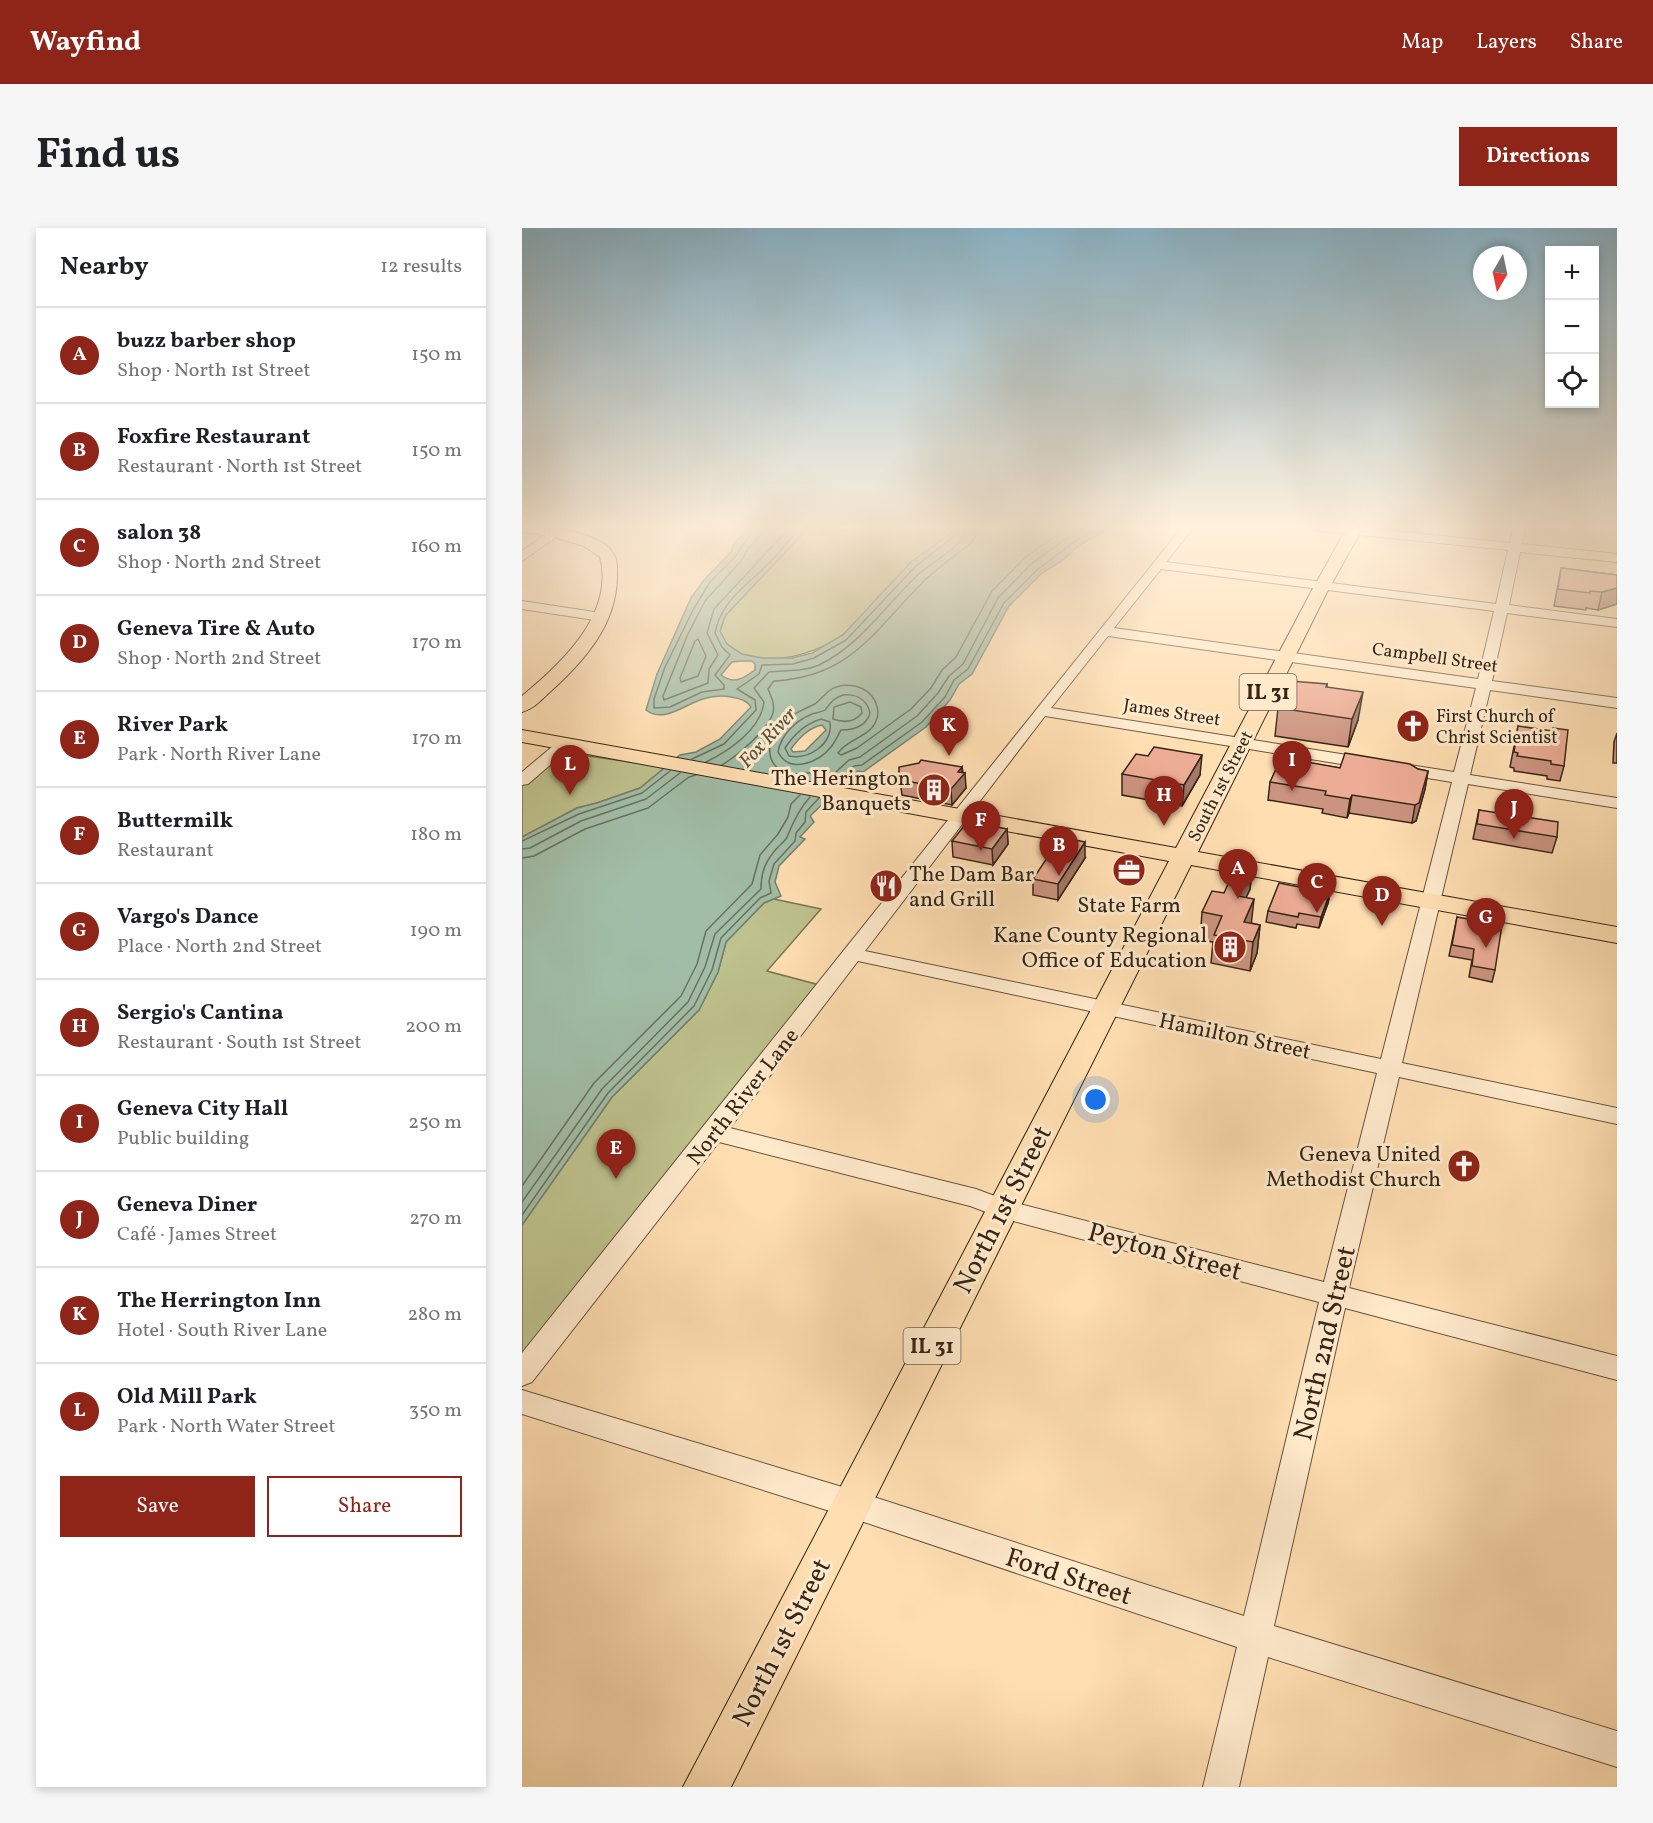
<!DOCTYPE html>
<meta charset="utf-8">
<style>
:root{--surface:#fff;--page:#f6f6f6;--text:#202124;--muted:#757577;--line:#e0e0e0;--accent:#8f2418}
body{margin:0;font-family:Vollkorn,serif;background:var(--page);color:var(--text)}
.controls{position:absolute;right:18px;top:18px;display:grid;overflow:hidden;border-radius:0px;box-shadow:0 3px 9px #0003}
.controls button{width:54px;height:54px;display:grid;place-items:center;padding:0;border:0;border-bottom:2px solid var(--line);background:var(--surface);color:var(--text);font:30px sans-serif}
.compass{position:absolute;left:951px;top:18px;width:54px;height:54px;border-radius:50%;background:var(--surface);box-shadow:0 3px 9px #0003;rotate:189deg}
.you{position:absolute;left:574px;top:872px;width:21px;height:21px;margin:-15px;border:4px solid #fff;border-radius:50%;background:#1a73e8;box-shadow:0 0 0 9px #1a73e833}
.badge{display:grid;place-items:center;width:39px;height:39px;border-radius:50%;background:var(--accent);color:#fff;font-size:20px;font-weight:700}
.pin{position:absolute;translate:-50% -50px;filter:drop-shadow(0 2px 3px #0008)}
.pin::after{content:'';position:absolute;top:32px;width:21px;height:18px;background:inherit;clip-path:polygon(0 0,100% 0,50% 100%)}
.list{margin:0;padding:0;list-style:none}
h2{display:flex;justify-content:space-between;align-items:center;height:78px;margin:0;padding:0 24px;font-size:26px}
h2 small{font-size:20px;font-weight:400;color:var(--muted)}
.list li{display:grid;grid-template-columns:39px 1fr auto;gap:18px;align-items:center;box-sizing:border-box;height:96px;padding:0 24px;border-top:2px solid var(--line)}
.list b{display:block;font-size:22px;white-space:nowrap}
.list p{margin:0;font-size:20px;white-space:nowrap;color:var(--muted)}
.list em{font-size:20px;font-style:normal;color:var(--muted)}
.actions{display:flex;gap:12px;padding:18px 24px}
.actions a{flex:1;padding:14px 0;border:2px solid var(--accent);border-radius:0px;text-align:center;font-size:21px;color:var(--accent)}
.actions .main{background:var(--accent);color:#fff}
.icon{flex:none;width:33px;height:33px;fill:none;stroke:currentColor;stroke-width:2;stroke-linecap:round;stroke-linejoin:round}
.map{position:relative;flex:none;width:1095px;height:1559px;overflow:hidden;border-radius:0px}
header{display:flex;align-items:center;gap:36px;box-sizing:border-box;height:84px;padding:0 30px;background:var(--accent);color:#fff}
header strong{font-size:28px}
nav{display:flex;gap:33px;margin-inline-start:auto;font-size:21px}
.intro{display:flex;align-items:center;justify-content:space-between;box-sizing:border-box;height:144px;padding:0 36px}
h1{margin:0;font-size:42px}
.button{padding:15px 27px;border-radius:0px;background:var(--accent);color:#fff;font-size:21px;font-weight:700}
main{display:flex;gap:36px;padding:0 36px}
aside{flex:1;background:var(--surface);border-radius:0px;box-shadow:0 3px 9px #0003}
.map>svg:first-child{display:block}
.green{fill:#bec28d;stroke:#7a7452;stroke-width:1.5}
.water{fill:#a1bda7;stroke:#76806d;stroke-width:1.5;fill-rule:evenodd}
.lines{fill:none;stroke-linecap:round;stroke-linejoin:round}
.shore{stroke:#6b715e;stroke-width:1.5}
.minor-casing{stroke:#68533d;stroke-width:2}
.major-casing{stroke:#352516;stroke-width:2}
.minor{fill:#ffeacc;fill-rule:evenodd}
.major{fill:#ffdeb1;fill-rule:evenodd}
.wall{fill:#cc9480;stroke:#352516;stroke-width:1.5}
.shaded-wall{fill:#a67868;stroke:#352516;stroke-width:1.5}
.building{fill:#edac95;stroke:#352516;stroke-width:1.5}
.labels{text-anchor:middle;stroke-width:6;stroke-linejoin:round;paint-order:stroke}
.far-street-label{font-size:18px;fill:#352516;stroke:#ffeacc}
.far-poi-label{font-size:18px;fill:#352516;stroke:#ffeacc;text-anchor:start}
.far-water-label{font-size:20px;font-style:italic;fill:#555342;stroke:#ffeacc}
.shield{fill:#ffeacc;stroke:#72604d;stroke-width:1.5}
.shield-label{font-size:21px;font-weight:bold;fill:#352516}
.poi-label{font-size:22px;fill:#352516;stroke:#ffeacc;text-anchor:end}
.street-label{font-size:22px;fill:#352516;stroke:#ffeacc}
.near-street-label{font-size:27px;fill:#352516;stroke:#ffeacc}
</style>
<header>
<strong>Wayfind</strong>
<nav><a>Map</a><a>Layers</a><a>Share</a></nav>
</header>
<div class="intro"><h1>Find us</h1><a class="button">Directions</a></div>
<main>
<aside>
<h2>Nearby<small>12 results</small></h2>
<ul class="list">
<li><span class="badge">A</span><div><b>buzz barber shop</b><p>Shop · North 1st Street</p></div><em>150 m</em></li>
<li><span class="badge">B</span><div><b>Foxfire Restaurant</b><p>Restaurant · North 1st Street</p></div><em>150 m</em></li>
<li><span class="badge">C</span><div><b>salon 38</b><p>Shop · North 2nd Street</p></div><em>160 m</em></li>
<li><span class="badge">D</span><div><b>Geneva Tire &amp; Auto</b><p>Shop · North 2nd Street</p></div><em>170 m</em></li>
<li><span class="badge">E</span><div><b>River Park</b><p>Park · North River Lane</p></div><em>170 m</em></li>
<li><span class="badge">F</span><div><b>Buttermilk</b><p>Restaurant</p></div><em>180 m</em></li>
<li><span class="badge">G</span><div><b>Vargo's Dance</b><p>Place · North 2nd Street</p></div><em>190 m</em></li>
<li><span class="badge">H</span><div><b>Sergio's Cantina</b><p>Restaurant · South 1st Street</p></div><em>200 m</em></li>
<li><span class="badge">I</span><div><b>Geneva City Hall</b><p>Public building</p></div><em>250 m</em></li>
<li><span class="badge">J</span><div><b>Geneva Diner</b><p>Café · James Street</p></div><em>270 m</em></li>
<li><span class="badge">K</span><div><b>The Herrington Inn</b><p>Hotel · South River Lane</p></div><em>280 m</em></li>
<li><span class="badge">L</span><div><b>Old Mill Park</b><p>Park · North Water Street</p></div><em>350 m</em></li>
</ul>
<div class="actions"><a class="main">Save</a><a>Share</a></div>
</aside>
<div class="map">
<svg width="1095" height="1559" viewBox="0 0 1095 1559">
<rect width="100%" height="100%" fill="#ffdeb1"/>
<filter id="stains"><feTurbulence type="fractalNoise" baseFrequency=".00333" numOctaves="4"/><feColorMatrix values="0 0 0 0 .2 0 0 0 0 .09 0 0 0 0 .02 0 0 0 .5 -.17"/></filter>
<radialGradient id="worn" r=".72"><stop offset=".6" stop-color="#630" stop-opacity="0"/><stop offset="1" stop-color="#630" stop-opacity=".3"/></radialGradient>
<g class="green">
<path d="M288 298H439L432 301C408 322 383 343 360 365 346 378 335 397 319 408 293 427 230 445 204 415 202 412 200 407 198 403L203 388Z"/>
<path d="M37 524 144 539 118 560 75 575 55 580 0 609V555Z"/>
<path d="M252 671 299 681 245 743 305 759 0 1146V997L90 869 177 782 196 744 204 714 242 675Z"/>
</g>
<path class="water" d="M230 298H288L203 388 198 403 205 416 220 426 240 430H270L290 425 321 407 389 334 439 298H593L559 316 541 332 519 346 487 378 450 446 437 456 428 472 404 499 341 544 336 543 288 588 292 594 278 609 283 611 257 638 253 654 259 668 242 675 204 714 196 744 177 782 90 869 0 997V609L55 580 75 575 118 560 158 527 174 524 198 511 229 479C225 472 217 470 209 469 200 467 190 468 181 471 163 476 142 496 124 482L135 446 169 370 182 352 209 324 212 315ZM219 433H230L233 436V442C222 450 212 457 199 447L210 434ZM300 497 304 502 283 523 271 524 269 521C277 510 286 500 300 497Z"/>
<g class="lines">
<g class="shore">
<path d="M233 298 214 328 188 354 171 382 143 439 132 471V480L148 479 180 464 202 461V457L193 447 208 427 200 419 193 405C199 372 227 356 249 333 260 322 269 309 280 298"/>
<path d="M241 298 239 307 225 322 220 332 183 373 166 406 141 468 142 472 186 455 187 441 196 427 185 405 192 381 269 298"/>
<path d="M176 411 184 428 176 448 159 454 158 450 173 413Z"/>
<path d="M321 467C334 466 345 471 348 485 344 499 332 502 319 502 316 507 313 514 309 519 296 535 267 546 256 524 259 507 273 493 290 486 293 485 300 484 303 482 309 475 311 470 321 467Z"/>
<path d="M328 474 339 479 340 485C332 495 322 495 311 491L312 479Z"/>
<path d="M299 491 308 494C311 516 287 532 267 528L263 520C272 506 283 496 299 491Z"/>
<path d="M170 531 202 516 234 482 233 472 215 461 237 446 240 437 271 436 292 430 324 412 393 339 436 305 439 298"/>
<path d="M184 534C207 523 239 501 242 474L232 460 247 444C263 442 281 444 297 437 339 417 364 376 398 345 414 331 440 320 446 298"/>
<path d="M200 537C216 527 245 503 251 485 253 476 249 468 246 461L252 453C330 449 352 402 403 352 417 339 434 327 449 315L454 307 455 298"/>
<path d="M291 553 296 547 295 544C285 545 273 548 263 544 242 536 245 511 258 498 268 487 280 482 293 476 298 472 302 467 307 463 319 454 339 456 349 467 355 474 358 485 354 493 348 509 325 511 316 525L319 527 335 520 389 481 409 460 420 442 434 429 470 363 504 329 547 298"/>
<path d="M302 555 327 532 338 529 395 488 416 465 427 448 441 436 476 370 509 336 552 305 567 298"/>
<path d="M311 557 332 538 340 537 400 494 423 469 432 452 446 441 482 375 515 342 556 311 582 298"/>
<path d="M0 613 57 586 120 565 148 543"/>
<path d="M0 621 8 620 59 593 124 571 158 545"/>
<path d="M0 630 12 628 63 601 126 580 167 549 174 547"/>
<path d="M0 958 72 855 159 768 175 736 184 703 230 656 238 627 256 606 266 589 269 576 278 567"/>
<path d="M0 974 80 861 166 774 183 739 193 706 239 661C239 643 244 632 256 619 259 616 264 612 265 609 271 594 277 581 288 569"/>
<path d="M0 987 86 865 172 778 190 742 199 710 238 670 249 665 247 653 252 636 273 613 274 605 283 594 284 584 297 570"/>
</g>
<g class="minor-casing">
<g id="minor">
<path d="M0 298 34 301 40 305 0 333V323L23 307 0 304Z"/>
<path d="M661 298H673L644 334 974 376 986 322 790 302 784 298H822L988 315 992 298H1004L1000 316 1095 326V334L998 324 987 377 1095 391V399L985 385 970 453 1095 470V480L968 462 948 547 1095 570V580L946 556 880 835 1095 880V896L877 849 827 1060 1095 1128V1152L823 1080 752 1398 1095 1503V1539L746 1429 717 1559H681L715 1419 330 1290 0 1186V1162L330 1262 722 1388 797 1074 480 990 448 978 197 914 10 1154 0 1158V1125ZM639 341 972 383 956 451 592 400ZM586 408 954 460 932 544 529 480ZM523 488 930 554 859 831 343 723ZM336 733 855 845 802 1054 486 973 454 961 208 900Z"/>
<path d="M0 373 79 385 86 389 79 393 0 381Z"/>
<path d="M43 511 51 516 49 519 6 556 0 557V544L37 513Z"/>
</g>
</g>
<g class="major-casing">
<g id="major">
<path d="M826 298H842L805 364 676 624 1095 699V715L669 637 209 1559H161L647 633 0 514V502L654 620 789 364Z"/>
<path d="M34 300C53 305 80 308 91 325 96 332 95 340 95 348 95 396 63 432 29 463 20 471 12 481 0 484V468C39 436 93 386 78 329L62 318 29 308 26 305Z"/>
</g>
</g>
<use href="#minor" class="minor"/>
<use href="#major" class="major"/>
</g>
<g class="wall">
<path d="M1039 340 1095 347V376L1076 382 1064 380V382L1032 378Z"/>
<path d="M805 456V459L836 492 826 519 753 508 756 480Z"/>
<path d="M996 498 1042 538 1038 553 1025 551V548L992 543V540L988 539Z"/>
<path d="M1095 505V535H1091L1092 514Z"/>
<path d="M786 532V535L818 540 896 541 906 543 903 561 894 593 890 595 827 585 825 590 800 585 801 581 746 572 748 554Z"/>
<path d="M440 539 444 560 430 577 380 567 377 544Z"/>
<path d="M600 546 678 547 660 578 600 567Z"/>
<path d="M957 582 1035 609 1030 625 951 611Z"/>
<path d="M485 601 486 616 471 637 431 629 430 613Z"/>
<path d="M563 630 536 672 511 667V651Z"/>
<path d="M731 634 728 661 724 669 729 695 738 697 735 725 728 743 689 735 691 714 678 712 680 684 702 665Z"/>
<path d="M808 665 806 675 797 700 775 696 774 700 744 694 746 683Z"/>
<path d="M935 689 973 742 970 754 947 749 950 732 927 728Z"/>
</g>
<g class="shaded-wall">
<path d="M1095 360V376L1076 382 1080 364Z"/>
<path d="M841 464 836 492 826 519 830 491Z"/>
<path d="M680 527 678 547 660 578 662 557Z"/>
<path d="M440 539V548L443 545 444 560 430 577 429 561 436 544Z"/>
<path d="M906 543 903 561 894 593 890 595 893 577Z"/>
<path d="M830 567 827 585 825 590 828 571Z"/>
<path d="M485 601 486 616 471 637 470 621Z"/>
<path d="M563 614V630L536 672V656Z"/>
<path d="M731 634 728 661 713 695 716 668Z"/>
<path d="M808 665 806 675 797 700 799 689Z"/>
<path d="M732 671 729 698 722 694Z"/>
<path d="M738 697 735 725 728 743 731 714Z"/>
</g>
<g class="building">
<path d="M1039 340 1095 347V360L1080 364 1068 363V365L1036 361Z"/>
<path d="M769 453 805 456 804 459 841 464 830 491 756 480Z"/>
<path d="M996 498 1030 503 1031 500 1046 502 1042 538 1029 536V533L995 528 996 525 992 524Z"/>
<path d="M632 519 680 527 662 557 600 546 614 526 626 528Z"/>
<path d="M823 525 888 536 896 541 906 543 897 575 893 577 830 567 828 571 803 567 804 563 748 554 759 530 786 532 785 534 818 540Z"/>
<path d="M399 532 440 539 436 544 443 545 429 561 378 552 382 548 377 544V539L397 535Z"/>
<path d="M957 582 1036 594 1035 609 955 596Z"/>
<path d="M446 593 485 601 470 621 430 613Z"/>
<path d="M539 609 563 614 536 656 511 651Z"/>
<path d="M717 632 731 634 716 668 732 671 722 694 738 697 731 714 692 707 700 688 680 684 690 663 702 665Z"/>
<path d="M757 655 808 665 799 689 777 685 776 689 746 683Z"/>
<path d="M935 689 980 697 973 742 950 738 952 721 930 717Z"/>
</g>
<linearGradient id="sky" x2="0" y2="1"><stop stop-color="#8bb8ce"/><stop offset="0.58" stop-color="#fff0dc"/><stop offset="1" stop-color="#fff0dc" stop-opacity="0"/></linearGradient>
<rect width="1095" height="516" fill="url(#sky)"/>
<defs>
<g id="church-disc" transform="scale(1.725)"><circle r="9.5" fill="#8f2418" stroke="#ffeacc"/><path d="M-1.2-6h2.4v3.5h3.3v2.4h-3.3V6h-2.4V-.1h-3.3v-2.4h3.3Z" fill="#fff"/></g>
<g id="building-disc" transform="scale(1.725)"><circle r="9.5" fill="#8f2418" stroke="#ffeacc"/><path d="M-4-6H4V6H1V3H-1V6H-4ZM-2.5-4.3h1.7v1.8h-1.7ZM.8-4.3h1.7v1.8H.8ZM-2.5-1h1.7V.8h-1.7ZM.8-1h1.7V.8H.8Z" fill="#fff"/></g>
<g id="office-disc" transform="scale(1.725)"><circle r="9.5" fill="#8f2418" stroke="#ffeacc"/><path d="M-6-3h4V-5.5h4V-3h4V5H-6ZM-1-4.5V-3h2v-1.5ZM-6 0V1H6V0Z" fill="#fff"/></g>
<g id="restaurant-disc" transform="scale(1.725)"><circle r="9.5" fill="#8f2418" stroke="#ffeacc"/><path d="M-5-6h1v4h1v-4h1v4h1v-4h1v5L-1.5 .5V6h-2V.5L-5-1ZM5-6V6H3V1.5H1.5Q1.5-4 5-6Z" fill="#fff"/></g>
</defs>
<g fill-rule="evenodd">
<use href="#church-disc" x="891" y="498"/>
<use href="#building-disc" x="412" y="562"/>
<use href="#office-disc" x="607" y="642"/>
<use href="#restaurant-disc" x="364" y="658"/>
<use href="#building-disc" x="708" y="719"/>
<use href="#church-disc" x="942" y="938"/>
</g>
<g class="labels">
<g class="far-street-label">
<text transform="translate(913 429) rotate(8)" y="6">Campbell Street</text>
<text transform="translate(650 484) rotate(9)" y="6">James Street</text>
<text transform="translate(698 558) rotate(-63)" y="6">South 1st Street</text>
</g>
<g class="far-poi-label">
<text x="914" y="494">First Church of<tspan x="914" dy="21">Christ Scientist</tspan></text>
</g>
<g class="far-water-label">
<text transform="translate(245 509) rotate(-47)" y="7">Fox River</text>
</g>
<g class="shield">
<rect x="717.5" y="446" width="57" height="36" rx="4.5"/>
<rect x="381.5" y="1100" width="57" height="36" rx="4.5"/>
</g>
<g class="shield-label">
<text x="746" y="471">IL 31</text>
<text x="410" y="1125">IL 31</text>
</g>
<g class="poi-label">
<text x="389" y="557">The Herington<tspan x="389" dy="25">Banquets</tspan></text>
<text x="387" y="653" text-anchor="start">The Dam Bar<tspan x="387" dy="25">and Grill</tspan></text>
<text x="607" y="684" text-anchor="middle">State Farm</text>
<text x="685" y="714">Kane County Regional<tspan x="685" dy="25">Office of Education</tspan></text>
<text x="919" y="933">Geneva United<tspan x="919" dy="25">Methodist Church</tspan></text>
</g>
<g class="street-label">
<text transform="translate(713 807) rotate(12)" y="8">Hamilton Street</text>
<text transform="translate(220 868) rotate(-52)" y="8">North River Lane</text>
</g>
<g class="near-street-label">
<text transform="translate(480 981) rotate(-63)" y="9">North 1st Street</text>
<text transform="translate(643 1023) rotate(15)" y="9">Peyton Street</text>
<text transform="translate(802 1115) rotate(-77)" y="9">North 2nd Street</text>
<text transform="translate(547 1348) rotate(18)" y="9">Ford Street</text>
<text transform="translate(259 1414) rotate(-63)" y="9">North 1st Street</text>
</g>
</g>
<rect width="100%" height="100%" filter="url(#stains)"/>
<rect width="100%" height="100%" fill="url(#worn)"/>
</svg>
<div class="controls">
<button>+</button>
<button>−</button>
<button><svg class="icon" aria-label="locate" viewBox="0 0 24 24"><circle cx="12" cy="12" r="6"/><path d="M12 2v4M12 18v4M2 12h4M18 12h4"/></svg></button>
</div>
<svg class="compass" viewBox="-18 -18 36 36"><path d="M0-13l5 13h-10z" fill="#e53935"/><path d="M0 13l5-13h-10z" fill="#757577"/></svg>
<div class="you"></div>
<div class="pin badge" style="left:716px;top:671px">A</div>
<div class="pin badge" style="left:537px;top:648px">B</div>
<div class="pin badge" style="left:795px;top:685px">C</div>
<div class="pin badge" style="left:860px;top:698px">D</div>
<div class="pin badge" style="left:94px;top:951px">E</div>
<div class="pin badge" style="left:459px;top:623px">F</div>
<div class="pin badge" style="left:964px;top:720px">G</div>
<div class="pin badge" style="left:642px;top:598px">H</div>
<div class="pin badge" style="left:770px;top:563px">I</div>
<div class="pin badge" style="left:992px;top:611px">J</div>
<div class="pin badge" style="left:427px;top:528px">K</div>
<div class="pin badge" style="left:48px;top:567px">L</div>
</div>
</main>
